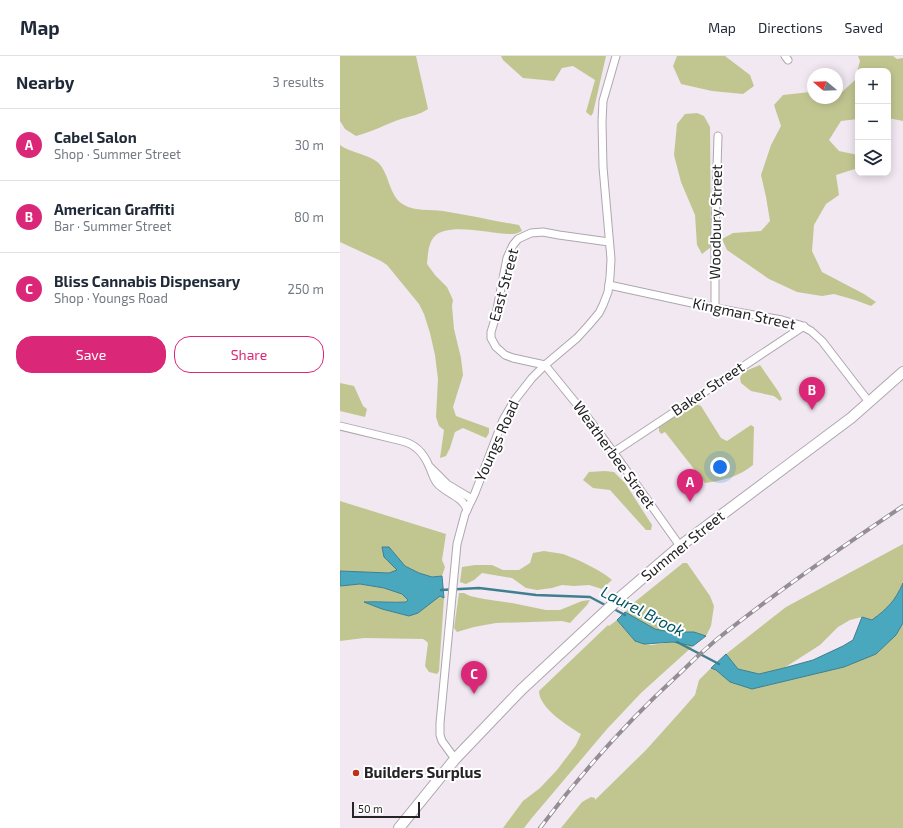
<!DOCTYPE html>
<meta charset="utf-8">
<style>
:root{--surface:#fff;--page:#f6f6f7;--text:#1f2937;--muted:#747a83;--line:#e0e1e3;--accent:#db2777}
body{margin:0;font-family:"Exo 2",sans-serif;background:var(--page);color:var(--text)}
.controls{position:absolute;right:12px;top:12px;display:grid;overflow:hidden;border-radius:8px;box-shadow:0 2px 10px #0003}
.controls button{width:36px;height:36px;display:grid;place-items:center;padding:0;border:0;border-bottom:1px solid var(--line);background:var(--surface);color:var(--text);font:20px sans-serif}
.compass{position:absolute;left:467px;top:12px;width:36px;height:36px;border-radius:50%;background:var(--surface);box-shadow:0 2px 10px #0003;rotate:289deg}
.scale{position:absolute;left:12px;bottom:10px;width:68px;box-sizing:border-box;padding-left:4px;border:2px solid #262326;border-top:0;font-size:11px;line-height:14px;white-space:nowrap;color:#262326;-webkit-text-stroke:3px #fff;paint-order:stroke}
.you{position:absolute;left:380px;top:411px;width:14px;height:14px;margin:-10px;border:3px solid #fff;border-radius:50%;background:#1a73e8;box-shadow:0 0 0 6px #1a73e833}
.badge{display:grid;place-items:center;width:26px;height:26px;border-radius:50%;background:var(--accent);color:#fff;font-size:13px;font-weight:700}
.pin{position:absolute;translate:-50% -33px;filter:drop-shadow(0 1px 2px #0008)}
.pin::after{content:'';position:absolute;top:21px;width:14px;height:12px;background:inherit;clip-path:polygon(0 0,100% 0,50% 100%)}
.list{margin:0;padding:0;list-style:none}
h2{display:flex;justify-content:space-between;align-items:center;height:52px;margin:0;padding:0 16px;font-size:17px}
h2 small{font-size:13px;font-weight:400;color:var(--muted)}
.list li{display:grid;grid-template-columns:26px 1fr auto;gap:12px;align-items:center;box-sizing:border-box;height:72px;padding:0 16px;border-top:1px solid var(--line)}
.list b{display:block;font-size:15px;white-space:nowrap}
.list p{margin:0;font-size:13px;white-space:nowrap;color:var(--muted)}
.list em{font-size:13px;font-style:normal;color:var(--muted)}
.actions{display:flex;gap:8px;padding:12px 16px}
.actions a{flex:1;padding:9px 0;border:1px solid var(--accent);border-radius:16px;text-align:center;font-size:14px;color:var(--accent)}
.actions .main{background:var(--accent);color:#fff}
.icon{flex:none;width:22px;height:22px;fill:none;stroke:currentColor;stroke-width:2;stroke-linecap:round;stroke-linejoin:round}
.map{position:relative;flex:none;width:563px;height:772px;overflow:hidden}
header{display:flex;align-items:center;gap:24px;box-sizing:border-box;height:56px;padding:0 20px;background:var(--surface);border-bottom:1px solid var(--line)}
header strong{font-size:19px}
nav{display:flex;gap:22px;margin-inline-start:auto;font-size:14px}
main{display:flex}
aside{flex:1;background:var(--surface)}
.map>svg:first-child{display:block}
.green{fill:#c1c691}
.water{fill:#49a7be;stroke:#3e7f90}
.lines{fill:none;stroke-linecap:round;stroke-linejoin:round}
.stream{stroke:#3e7f90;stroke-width:2.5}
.street-casing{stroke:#afa7af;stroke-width:9}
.secondary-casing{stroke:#afa7af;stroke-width:12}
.street{stroke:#fff;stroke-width:7}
.secondary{stroke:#fff;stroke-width:10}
.rail-casing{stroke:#948e94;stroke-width:4}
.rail{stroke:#fff;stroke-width:2.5;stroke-dasharray:8;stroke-linecap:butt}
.poi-dot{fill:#bd3117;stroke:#fff;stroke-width:1.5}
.labels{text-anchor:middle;stroke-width:4;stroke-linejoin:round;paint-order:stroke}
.street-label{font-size:15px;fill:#262326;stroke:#fff}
.poi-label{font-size:15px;font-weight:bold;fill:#262326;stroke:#fff;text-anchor:start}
.water-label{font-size:16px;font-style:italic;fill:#005666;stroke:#fff}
</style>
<header>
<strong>Map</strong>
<nav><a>Map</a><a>Directions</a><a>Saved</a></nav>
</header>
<main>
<aside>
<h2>Nearby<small>3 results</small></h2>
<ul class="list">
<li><span class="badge">A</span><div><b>Cabel Salon</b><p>Shop · Summer Street</p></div><em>30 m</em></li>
<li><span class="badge">B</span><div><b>American Graffiti</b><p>Bar · Summer Street</p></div><em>80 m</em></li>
<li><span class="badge">C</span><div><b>Bliss Cannabis Dispensary</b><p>Shop · Youngs Road</p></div><em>250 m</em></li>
</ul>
<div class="actions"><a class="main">Save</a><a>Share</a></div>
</aside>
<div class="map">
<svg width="563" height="772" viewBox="0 0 563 772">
<rect width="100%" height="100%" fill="#f1e8f1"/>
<g class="green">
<path d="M0 0H76L88 53C79 59 71 60 61 63 46 68 32 76 16 80L5 73 0 65Z"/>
<path d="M161 0H266L253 57 251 60 246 56 255 24 233 10 222 12 214 25 183 22 163 4Z"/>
<path d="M337 0H385L410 19 414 30 403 38 372 35 341 28 333 10Z"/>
<path d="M518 0H553L557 3 563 2V65L548 62V15H518V63L501 65 489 84 499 95 518 99V112L496 119 499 139 486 148 474 169 472 195 482 216 524 238 536 246 531 250 515 244 494 238 482 240 457 236 429 223 387 194 382 183 393 177 421 175 430 165 426 141 421 119 431 89 441 70 434 49 443 39 470 36H473V42H497V36H502L515 24 520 5Z"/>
<path d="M357 57 364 60 370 71 371 191 362 198 357 189 355 159 341 126 334 99 337 68 345 58Z"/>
<path d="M0 89C9 96 26 98 36 105 49 114 48 137 61 147 73 156 90 153 103 155 129 159 154 165 179 169L182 175C179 176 176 178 173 178 155 179 107 165 94 181 88 188 88 199 87 208L95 219 107 231 113 244 112 250 114 273 121 302 123 319 113 351 116 360 149 372V377L146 382 123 372 115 376 110 392 106 400 100 402 104 374 99 370 96 361 98 323 95 299 90 277 84 258 79 248 47 209 41 205 0 186Z"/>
<path d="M420 309 438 335 442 343 440 345 434 340 411 335 401 327 400 322 403 316Z"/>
<path d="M0 327 14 330 23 350 27 353 25 361 0 355Z"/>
<path d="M357 348 361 350 381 382 387 385 411 369 414 371 413 409C400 420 382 425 365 427L325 376 321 378 319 375V371L321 368Z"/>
<path d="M265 415 274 416 285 427 312 469 311 474H306L270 434 253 432 243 424 249 416Z"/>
<path d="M0 445 106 478 102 504 105 511 102 520 92 521 79 517 65 510 48 491 58 514 49 517 0 515Z"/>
<path d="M563 488C563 500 563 514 563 526 561 541 544 555 532 564L522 561 510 564 498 571 480 589 444 612 419 618 398 613 386 598 446 551Z"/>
<path d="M204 495C210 496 217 497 223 498 237 503 261 514 272 524L262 533 249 529 234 530 222 529 212 532 197 534 186 532 172 522 142 517 134 524 126 528 120 526 122 511 135 509H152L163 514H179L190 507 193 497Z"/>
<path d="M343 507H347L370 540 374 550 371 570 366 580 354 576H329L315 573 285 556 291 551V549Z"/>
<path d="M20 528 44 532 62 538 68 544 66 546C53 547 38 544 25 546L42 553 69 560 100 540 104 542 99 615 97 618 89 616 85 610 88 587 86 585 83 583 24 582 0 585V530Z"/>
<path d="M119 537H124L130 540 144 543 172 547 206 554H220L242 545 250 544 247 549 230 567 222 565 156 567 134 571 117 576 114 572Z"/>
<path d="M277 564 295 585 311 589 333 586 353 590 301 637 267 673 191 763 184 772H163L183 745 200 732 217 714 236 689 241 678C228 670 199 652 199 635L268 569 269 570Z"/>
<path d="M563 567V772H221L242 746 251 741 255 742V744L306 694 341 655 355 639 359 624 371 612 376 614 390 626 412 633 440 626 556 579Z"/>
</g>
<g class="water">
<path d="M42 491H49L65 510 79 517 92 521 102 520 104 542 100 540 78 557 69 560 42 553 24 546C38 545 52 547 66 546L68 544 62 538 44 532 20 528 0 530V515L49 517 57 514 44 501Z"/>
<path d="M563 527V567L556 579 536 598 504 611 412 633 390 626 376 614 371 612 386 598 398 613 419 618 444 612 473 604 503 590 513 584 522 561 532 564C548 552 555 545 563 527Z"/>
<path d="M285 556 315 573 329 576H354L366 580 353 590 333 586 304 588 295 585 277 564Z"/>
</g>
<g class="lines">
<g class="stream">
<path d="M101 534 139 532 196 539 250 541 267 550"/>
<path d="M272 552 285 559"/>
<path d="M337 586 379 608"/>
</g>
<g class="street-casing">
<g id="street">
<path d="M445 0 448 4"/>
<path d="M269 186 219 179 203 176 191 177 178 183 173 189 167 202 155 263 151 276V282L156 291 165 299 173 302 205 309 248 362 274 397 340 490"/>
<path d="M269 229 375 252 442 264 460 269 471 275 482 285 529 346"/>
<path d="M375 252V175L378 80"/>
<path d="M0 370 62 385C75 388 84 398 89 410 92 416 93 422 97 427 105 437 124 441 127 454"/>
<path d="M274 397V396L464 270"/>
<path d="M91 412 107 428 132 443"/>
<path d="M115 703 102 685 100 679V667L117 488 125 458 135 437 163 364 174 345 192 322 205 309 237 282 248 270 259 257 263 249 268 236 270 221 271 203 263 111 262 66 263 45 276 0"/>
</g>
</g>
<g class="secondary-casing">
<path id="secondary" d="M59 772 115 703 181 634 284 538 340 490 511 362 563 316"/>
</g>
<use href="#street" class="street"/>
<use href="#secondary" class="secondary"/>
<g class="rail-casing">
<path id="rail" d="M200 772C241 717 287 666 338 619 350 607 363 595 376 584 436 536 499 493 563 450"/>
</g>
<use href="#rail" class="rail"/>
</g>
<circle class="poi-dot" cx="16" cy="717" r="4"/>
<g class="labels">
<g class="street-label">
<text transform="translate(376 166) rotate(-89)" y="5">Woodbury Street</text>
<text transform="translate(164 229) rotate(-75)" y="5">East Street</text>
<text transform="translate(404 258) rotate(12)" y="5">Kingman Street</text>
<text transform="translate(368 333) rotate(-34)" y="5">Baker Street</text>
<text transform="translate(157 385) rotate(-66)" y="5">Youngs Road</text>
<text transform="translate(274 399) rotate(54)" y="5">Weatherbee Street</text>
<text transform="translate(343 490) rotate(-39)" y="5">Summer Street</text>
</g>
<g class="poi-label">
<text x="24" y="722">Builders Surplus</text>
</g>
<g class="water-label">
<text transform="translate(303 555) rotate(27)" y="6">Laurel Brook</text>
</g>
</g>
</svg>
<div class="controls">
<button>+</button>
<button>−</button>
<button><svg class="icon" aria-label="layers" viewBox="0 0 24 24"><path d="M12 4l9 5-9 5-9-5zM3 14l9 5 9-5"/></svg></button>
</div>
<svg class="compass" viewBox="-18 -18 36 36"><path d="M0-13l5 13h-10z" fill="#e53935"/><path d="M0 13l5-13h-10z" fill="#747a83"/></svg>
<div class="scale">50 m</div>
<div class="you"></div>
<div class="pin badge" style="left:350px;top:446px">A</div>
<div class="pin badge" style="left:472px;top:354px">B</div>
<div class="pin badge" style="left:134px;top:638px">C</div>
</div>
</main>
